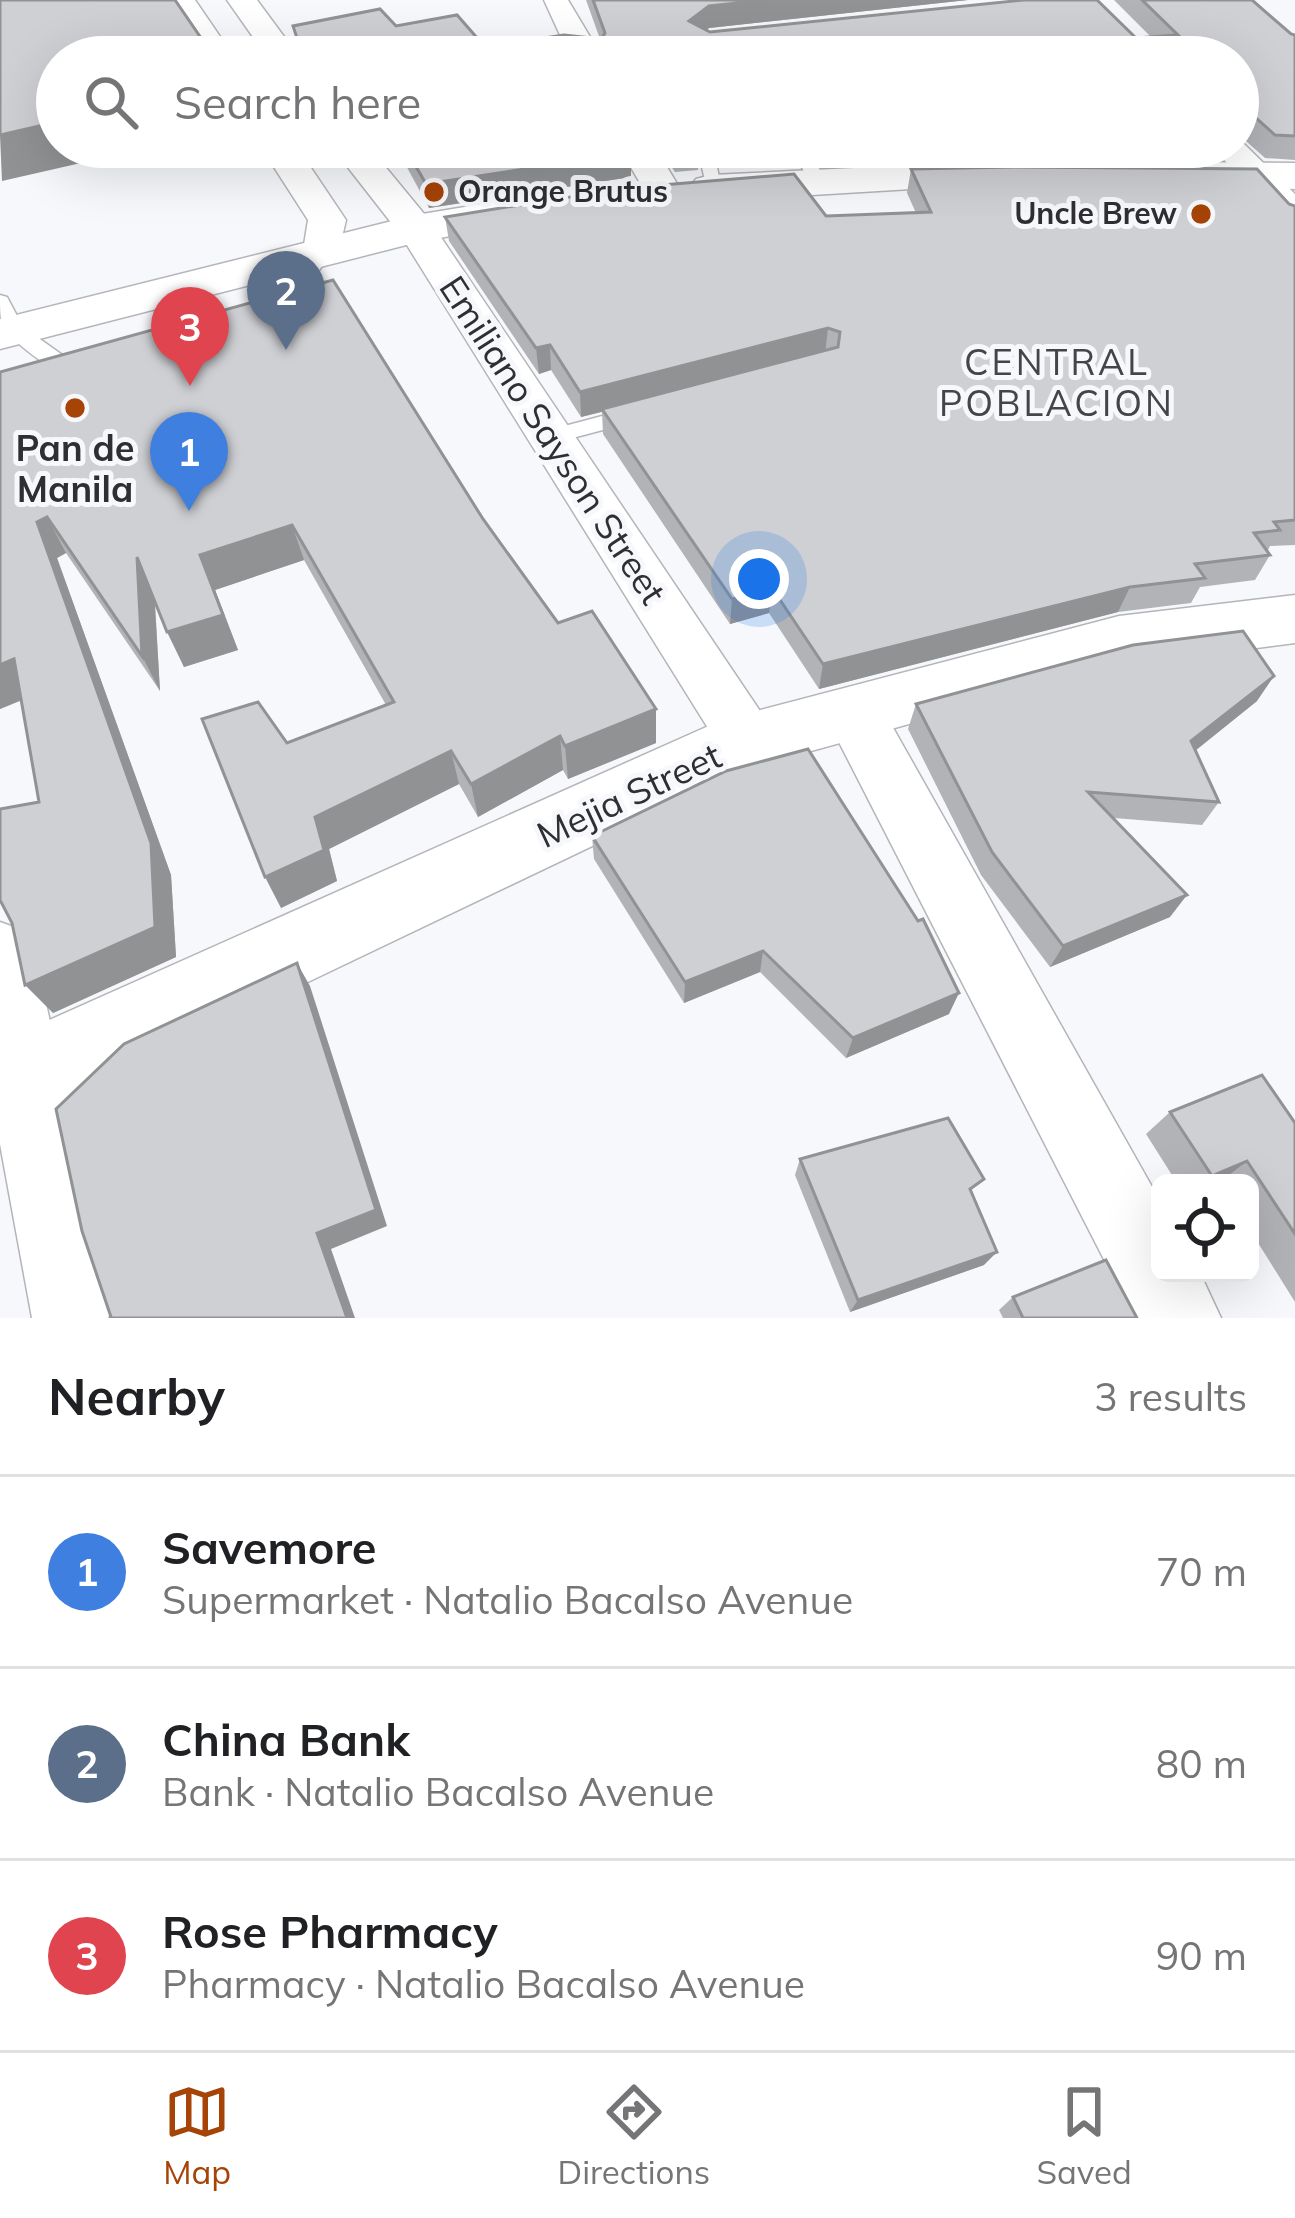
<!DOCTYPE html>
<meta charset="utf-8">
<style>
:root{--surface:#fff;--page:#f6f6f6;--text:#202124;--muted:#757577;--line:#e0e0e0;--accent:#a64306}
body{margin:0;font-family:Mulish,sans-serif;background:var(--page);color:var(--text)}
.controls{position:absolute;right:36px;bottom:36px;display:grid;overflow:hidden;border-radius:18px;box-shadow:0 12px 48px #0002}
.controls button{width:108px;height:108px;display:grid;place-items:center;padding:0;border:0;border-bottom:3px solid var(--line);background:var(--surface);color:var(--text);font:60px sans-serif}
.you{position:absolute;left:759px;top:579px;width:42px;height:42px;margin:-30px;border:9px solid #fff;border-radius:50%;background:#1a73e8;box-shadow:0 0 0 18px #1a73e833}
.badge{display:grid;place-items:center;width:78px;height:78px;border-radius:50%;background:var(--accent);color:#fff;font-size:39px;font-weight:700}
.pin{position:absolute;translate:-50% -99px;filter:drop-shadow(0 3px 6px #0008)}
.pin::after{content:'';position:absolute;top:63px;width:42px;height:36px;background:inherit;clip-path:polygon(0 0,100% 0,50% 100%)}
.list{margin:0;padding:0;list-style:none}
h2{display:flex;justify-content:space-between;align-items:center;height:156px;margin:0;padding:0 48px;font-size:51px}
h2 small{font-size:39px;font-weight:400;color:var(--muted)}
.list li{display:grid;grid-template-columns:78px 1fr auto;gap:36px;align-items:center;box-sizing:border-box;height:192px;padding:0 48px;border-top:3px solid var(--line)}
.list b{display:block;font-size:45px;white-space:nowrap}
.list p{margin:0;font-size:39px;white-space:nowrap;color:var(--muted)}
.list em{font-size:39px;font-style:normal;color:var(--muted)}
.icon{flex:none;width:66px;height:66px;fill:none;stroke:currentColor;stroke-width:2;stroke-linecap:round;stroke-linejoin:round}
.map{position:relative;flex:none;width:1295px;height:1318px;overflow:hidden}
.search{position:absolute;background:var(--surface);box-shadow:0 12px 48px #0002;left:36px;right:36px;top:36px;height:132px;display:flex;align-items:center;gap:30px;box-sizing:border-box;padding:0 42px;border-radius:66px;color:var(--muted);font-size:45px}
.sheet{height:732px;background:var(--surface)}
nav{display:flex;justify-content:space-around;align-items:center;box-sizing:border-box;height:168px;border-top:3px solid var(--line);background:var(--surface);font-size:33px;color:var(--muted)}
nav a{display:grid;justify-items:center;gap:6px}
nav .on{color:var(--accent)}
.map>svg:first-child{display:block}
.lines{fill:none;stroke-linecap:round;stroke-linejoin:round}
.lane-casing{stroke:#b4b5b9;stroke-width:3}
.street-casing{stroke:#b4b5b9;stroke-width:3}
.secondary-casing{stroke:#b4b5b9;stroke-width:3}
.highway-casing{stroke:#b4b5b9;stroke-width:3}
.lane{fill:#fff;fill-rule:evenodd}
.street{fill:#fff;fill-rule:evenodd}
.secondary{fill:#fff;fill-rule:evenodd}
.highway{fill:#fff;fill-rule:evenodd}
.wall{fill:#b2b3b6}
.shaded-wall{fill:#919294}
.building{fill:#cfd0d4;stroke:#919294;stroke-width:3}
.poi-dot{fill:#a64306;stroke:#f6f8fb;stroke-width:4.5}
.labels{text-anchor:middle;stroke-width:10;stroke-linejoin:round;paint-order:stroke}
.far-poi-label{font-size:30px;font-weight:bold;fill:#2f2f31;stroke:#f6f8fb;text-anchor:start}
.far-quarter-label{font-size:36px;letter-spacing:3px;fill:#434547;stroke:#f6f8fb}
.street-label{font-size:36px;fill:#2f2f31;stroke:#f6f8fb}
.poi-label{font-size:36px;font-weight:bold;fill:#2f2f31;stroke:#f6f8fb}
</style>
<div class="map">
<svg width="1295" height="1318" viewBox="0 0 1295 1318">
<rect width="100%" height="100%" fill="#f6f8fb"/>
<g class="lines">
<g class="lane-casing">
<g id="lane">
<path d="M697 147H713L722 192 707 188Z"/>
<path d="M792 147H808L826 182 823 186H811Z"/>
<path d="M1020 147H1038L1066 175 1051 179Z"/>
<path d="M316 247 332 251 284 323H270L267 319Z"/>
<path d="M0 295 7 297 23 327 89 374V384C72 386 9 342 2 324 0 316 0 305 0 295Z"/>
<path d="M636 407 647 414 644 419 550 444 539 437 542 432Z"/>
</g>
</g>
<g class="street-casing">
<g id="street">
<path d="M165 0H195L234 57H202Z"/>
<path d="M227 0H257L299 57H267Z"/>
<path d="M544 0H568L602 57H570Z"/>
<path d="M1238 138 1295 194V229L1281 225 1213 147H1238Z"/>
<path d="M261 147H297L346 220 337 259H309L303 251 308 220Z"/>
<path d="M332 147H369L430 221 768 723 777 740 768 757 747 765 726 757 400 234Z"/>
<path d="M619 147H655L682 192 676 200H650Z"/>
<path d="M853 687 874 694 1160 1201V1273H1200L1221 1318H1134L823 711 832 694Z"/>
<path d="M0 922 25 931 35 954 116 1318H32L0 1144Z"/>
</g>
</g>
<g class="secondary-casing">
<path id="secondary" d="M1295 595V643L1119 666 764 764 0 1129V1042L722 720 1119 616Z"/>
</g>
<g class="highway-casing">
<g id="highway">
<path d="M997 161 1012 165 1018 174 1012 183 711 201 696 197 689 188 696 179 711 175Z"/>
<path d="M1173 162 1295 163V189L1158 184 1152 175 1158 166Z"/>
<path d="M537 195 553 199 559 208 553 217 418 242 0 349V319L416 215Z"/>
</g>
</g>
<use href="#lane" class="lane"/>
<use href="#street" class="street"/>
<use href="#secondary" class="secondary"/>
<use href="#highway" class="highway"/>
</g>
<g class="wall">
<path d="M586 0H968L709 28 706 30 710 32 1136 38 1151 37 1114 0H1252L1291 34 1295 35V160L1265 158 1238 134V57H275L271 39 296 38 293 26H396L485 47 600 39Z"/>
<path d="M396 147H627L631 153V177L429 208Z"/>
<path d="M658 147H699L698 170 675 172Z"/>
<path d="M717 147H789L788 153 769 154 768 165 722 168Z"/>
<path d="M877 147H1027L1024 158 892 159 887 149Z"/>
<path d="M1044 147H1221L1217 158H1055Z"/>
<path d="M911 169 1295 206V545L1270 546 1267 552 1270 555 1255 580 1200 587 1191 603 1118 612 819 689 769 613 730 624 603 434 602 412 581 417 551 370 539 374 449 241 445 217 826 216 916 213 907 193Z"/>
<path d="M0 372 483 519 558 623 656 709V743L568 779 563 770 478 817 459 784 329 849 337 881 281 908 287 743 386 705 304 560 215 590 238 650 184 667 155 601 160 691 66 553 57 558 171 875 176 957 53 1013 39 802 21 700 0 709Z"/>
<path d="M1257 701 1195 751 1219 802 1202 825 1114 818 1170 917 1050 967 981 875 908 729 916 704Z"/>
<path d="M592 836 949 1014 846 1058 760 972 684 1003 594 859Z"/>
<path d="M1170 1112 1295 1123V1302L1250 1230V1183H1177L1146 1134Z"/>
<path d="M800 1159 973 1195 984 1265 850 1312 795 1175Z"/>
<path d="M1013 1297 1137 1318H1003L999 1310Z"/>
</g>
<g class="shaded-wall">
<path d="M766 0H968L709 28 689 43V21L709 6Z"/>
<path d="M57 122V147H151L2 181 0 135Z"/>
<path d="M631 153V177L429 208 426 184Z"/>
<path d="M828 328 825 354 581 417 580 392Z"/>
<path d="M550 345 551 370 539 374 536 348Z"/>
<path d="M47 517 66 553 57 558 171 875 176 957 53 1013 25 985 151 843 37 522Z"/>
<path d="M292 525 304 560 215 590 238 650 184 667 167 632 200 555Z"/>
<path d="M137 557 154 592 160 691 142 656Z"/>
<path d="M1130 587 1118 612 819 689 823 664Z"/>
<path d="M772 588 769 613 730 624 732 599Z"/>
<path d="M14 659 37 694 0 709V665Z"/>
<path d="M1274 676 1257 701 1176 766 1191 741Z"/>
<path d="M656 709V743L568 779 565 746Z"/>
<path d="M560 736 563 770 478 817 471 784Z"/>
<path d="M451 751 459 784 329 849 337 881 281 908 265 877 315 817Z"/>
<path d="M1187 895 1170 917 1050 967 1063 946Z"/>
<path d="M763 951 760 972 684 1003 685 982Z"/>
<path d="M297 963 310 986 387 1226 331 1249 355 1318H347L317 1233Z"/>
<path d="M959 993 949 1014 846 1058 853 1038Z"/>
<path d="M1247 1161 1220 1182 1203 1183 1212 1176Z"/>
<path d="M997 1252 984 1265 850 1312 858 1300Z"/>
</g>
<g class="building">
<path d="M0 0H175L214 57H57V122L0 135Z"/>
<path d="M593 0H766L709 6 689 21 710 32 1024 0H1097L1136 38 1178 35 1142 0H1252L1291 34 1295 35V136L1275 135 1247 110 1243 119H1238V57H278L271 39 297 38 293 26 380 9 396 26 457 15 485 47 564 35 601 39 605 33Z"/>
<path d="M405 147H627L631 153 426 184Z"/>
<path d="M1014 167 1257 169 1289 204 1295 206V520L1274 522 1280 530 1254 533 1270 555 1195 564 1205 578 1130 587 823 664 772 588 732 599 602 409 838 347 840 332 828 328 580 392 550 345 536 348 445 217 626 188 794 174 826 216 931 212 911 169Z"/>
<path d="M333 280 483 519 558 623 592 611 656 709 565 746 560 736 471 784 451 751 315 817 324 850 265 877 202 719 258 702 287 743 394 702 292 525 200 555 223 615 167 632 137 557 142 656 47 517 37 522 151 843 155 927 25 985 12 923 0 900V809L39 802 14 659 0 665V372Z"/>
<path d="M1243 631 1274 676 1191 741 1219 802 1088 792 1187 895 1063 946 992 852 916 704 1133 645Z"/>
<path d="M808 749 918 921 923 919 959 993 853 1038 763 951 685 982 592 836 726 771Z"/>
<path d="M297 963 376 1210 317 1233 347 1318H109L111 1317 82 1231 56 1109 124 1044Z"/>
<path d="M1262 1075 1295 1123V1234L1247 1161 1212 1176 1170 1112Z"/>
<path d="M948 1118 984 1179 970 1189 997 1252 858 1300 800 1159Z"/>
<path d="M1106 1260 1137 1318H1023L1013 1297Z"/>
</g>
<g class="poi-dot">
<circle cx="434" cy="192" r="12"/>
<circle cx="1201" cy="214" r="12"/>
<circle cx="75" cy="408" r="12"/>
</g>
<g class="labels">
<g class="far-poi-label">
<text x="458" y="202">Orange Brutus</text>
<text x="1177" y="224" text-anchor="end">Uncle Brew</text>
</g>
<g class="far-quarter-label">
<text x="1057" y="375">CENTRAL<tspan x="1057" dy="41">POBLACION</tspan></text>
</g>
<g class="street-label">
<text transform="translate(553 440) rotate(57)" y="13">Emiliano Sayson Street</text>
<text transform="translate(629 795) rotate(-25)" y="13">Mejia Street</text>
</g>
<g class="poi-label">
<text x="75" y="461">Pan de<tspan x="75" dy="41">Manila</tspan></text>
</g>
</g>
</svg>
<div class="controls">
<button><svg class="icon" aria-label="locate" viewBox="0 0 24 24"><circle cx="12" cy="12" r="6"/><path d="M12 2v4M12 18v4M2 12h4M18 12h4"/></svg></button>
</div>
<div class="you"></div>
<div class="pin badge" style="left:189px;top:511px;background:#3f7fe0">1</div>
<div class="pin badge" style="left:286px;top:350px;background:#5c6f8a">2</div>
<div class="pin badge" style="left:190px;top:386px;background:#e0444e">3</div>
<div class="search"><svg class="icon" aria-label="search" viewBox="0 0 24 24"><circle cx="10" cy="10" r="6"/><path d="M15 15l6 6"/></svg>Search here</div>
</div>
<section class="sheet">
<h2>Nearby<small>3 results</small></h2>
<ul class="list">
<li><span class="badge" style="background:#3f7fe0">1</span><div><b>Savemore</b><p>Supermarket · Natalio Bacalso Avenue</p></div><em>70 m</em></li>
<li><span class="badge" style="background:#5c6f8a">2</span><div><b>China Bank</b><p>Bank · Natalio Bacalso Avenue</p></div><em>80 m</em></li>
<li><span class="badge" style="background:#e0444e">3</span><div><b>Rose Pharmacy</b><p>Pharmacy · Natalio Bacalso Avenue</p></div><em>90 m</em></li>
</ul>
</section>
<nav>
<a class="on"><svg class="icon" aria-label="map" viewBox="0 0 24 24"><path d="M3 6l6-2 6 2 6-2v14l-6 2-6-2-6 2zM9 4v14M15 6v14"/></svg>Map</a>
<a><svg class="icon" aria-label="directions" viewBox="0 0 24 24"><path d="M12 3l9 9-9 9-9-9zM9 14v-3h6M13 9l2 2-2 2"/></svg>Directions</a>
<a><svg class="icon" aria-label="saved" viewBox="0 0 24 24"><path d="M7 4h10v16l-5-4-5 4z"/></svg>Saved</a>
</nav>
